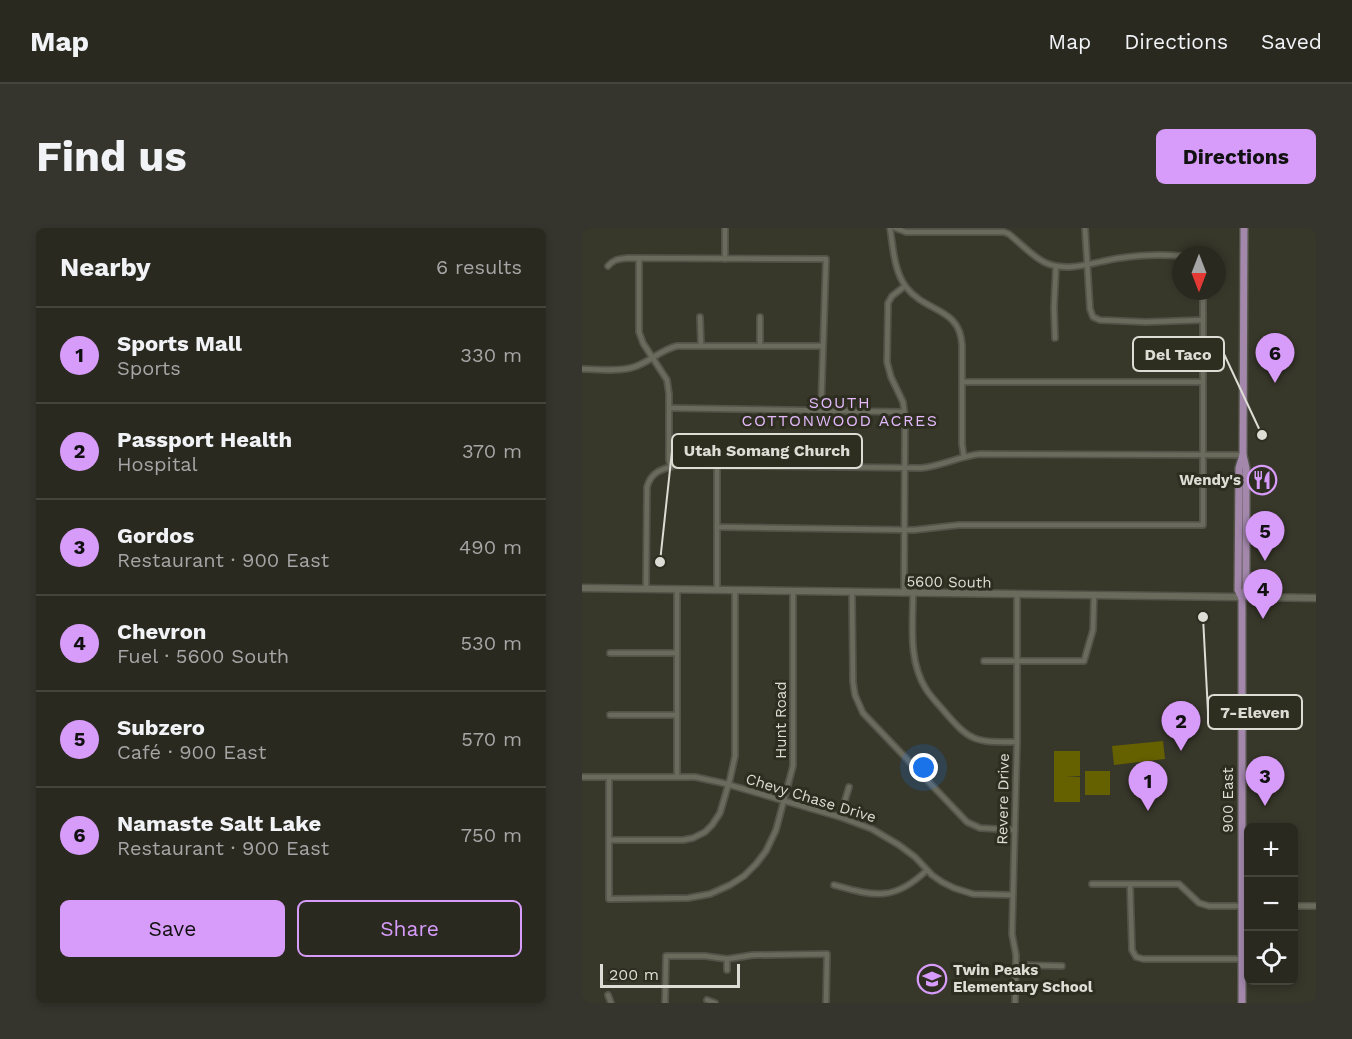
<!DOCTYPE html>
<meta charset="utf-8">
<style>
:root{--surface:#292920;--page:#35352d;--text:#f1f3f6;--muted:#a5a6a5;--line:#45453e;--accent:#d79bf9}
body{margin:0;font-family:"Work Sans",sans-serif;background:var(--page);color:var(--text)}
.controls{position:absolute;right:18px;bottom:18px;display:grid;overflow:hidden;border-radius:9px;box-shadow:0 3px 9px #0003}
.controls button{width:54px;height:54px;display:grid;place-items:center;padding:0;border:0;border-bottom:2px solid var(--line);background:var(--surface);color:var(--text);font:30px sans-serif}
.compass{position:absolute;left:590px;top:18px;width:54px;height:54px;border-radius:50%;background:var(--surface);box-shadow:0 3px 9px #0003;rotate:180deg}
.scale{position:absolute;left:18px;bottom:15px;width:140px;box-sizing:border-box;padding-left:6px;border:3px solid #ddddd5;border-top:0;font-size:16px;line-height:21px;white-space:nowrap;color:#ddddd5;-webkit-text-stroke:4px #2d2d20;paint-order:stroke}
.you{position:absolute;left:342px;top:540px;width:21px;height:21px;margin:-15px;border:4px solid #fff;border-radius:50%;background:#1a73e8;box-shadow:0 0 0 9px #1a73e833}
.badge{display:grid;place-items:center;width:39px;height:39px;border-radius:50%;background:var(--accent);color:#111;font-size:20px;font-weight:700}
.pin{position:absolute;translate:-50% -50px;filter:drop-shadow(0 2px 3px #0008)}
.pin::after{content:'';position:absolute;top:32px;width:21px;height:18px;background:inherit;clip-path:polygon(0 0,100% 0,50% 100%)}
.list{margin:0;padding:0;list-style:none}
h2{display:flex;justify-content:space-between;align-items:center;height:78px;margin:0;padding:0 24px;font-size:26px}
h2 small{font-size:20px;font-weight:400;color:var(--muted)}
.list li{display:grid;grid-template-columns:39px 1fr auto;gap:18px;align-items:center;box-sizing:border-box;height:96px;padding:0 24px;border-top:2px solid var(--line)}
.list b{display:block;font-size:22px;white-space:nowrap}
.list p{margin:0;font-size:20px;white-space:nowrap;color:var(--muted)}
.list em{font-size:20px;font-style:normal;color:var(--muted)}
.actions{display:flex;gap:12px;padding:18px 24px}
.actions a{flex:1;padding:14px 0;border:2px solid var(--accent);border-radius:9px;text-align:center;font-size:21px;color:var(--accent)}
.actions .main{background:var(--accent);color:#111}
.icon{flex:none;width:33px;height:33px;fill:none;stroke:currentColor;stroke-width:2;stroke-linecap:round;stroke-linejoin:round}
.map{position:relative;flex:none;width:734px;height:775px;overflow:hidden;border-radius:9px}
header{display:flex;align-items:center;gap:36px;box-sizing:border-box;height:84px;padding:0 30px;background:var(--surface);border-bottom:2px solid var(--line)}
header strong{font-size:28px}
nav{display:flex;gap:33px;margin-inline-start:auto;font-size:21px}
.intro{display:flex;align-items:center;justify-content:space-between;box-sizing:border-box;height:144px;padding:0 36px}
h1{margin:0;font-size:42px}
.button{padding:15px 27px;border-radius:9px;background:var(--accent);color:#111;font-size:21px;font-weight:700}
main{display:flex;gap:36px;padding:0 36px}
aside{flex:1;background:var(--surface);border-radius:9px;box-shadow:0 3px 9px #0003}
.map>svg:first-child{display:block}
.green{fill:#656100}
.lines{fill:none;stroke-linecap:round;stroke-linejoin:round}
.minor-casing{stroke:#535349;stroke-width:8}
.tertiary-casing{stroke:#535349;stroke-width:8}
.secondary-casing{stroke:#535349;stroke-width:9}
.primary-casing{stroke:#535349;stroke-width:10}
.minor{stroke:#6b6b5d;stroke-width:4.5}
.tertiary{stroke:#6b6b5d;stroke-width:5}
.secondary{stroke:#6b6b5d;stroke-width:6}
.primary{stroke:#a388ac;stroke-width:7}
.labels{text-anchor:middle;stroke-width:6;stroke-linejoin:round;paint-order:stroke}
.poi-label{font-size:15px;font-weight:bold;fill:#ddddd5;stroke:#2d2d20;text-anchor:end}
.street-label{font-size:15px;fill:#ddddd5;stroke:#2d2d20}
.neighbourhood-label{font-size:16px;letter-spacing:1.5px;fill:#e3b9fb;stroke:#2d2d20}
.leader{fill:none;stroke:#ddddd5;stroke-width:2}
.callout-dot{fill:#ddddd5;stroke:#2d2d20;stroke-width:2}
.callout{fill:#2d2d20;stroke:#ddddd5;stroke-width:2}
.callout-label{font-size:16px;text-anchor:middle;font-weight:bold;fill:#ddddd5}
</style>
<header>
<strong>Map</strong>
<nav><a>Map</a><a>Directions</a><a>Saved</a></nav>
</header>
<div class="intro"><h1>Find us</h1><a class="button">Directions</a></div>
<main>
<aside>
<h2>Nearby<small>6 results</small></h2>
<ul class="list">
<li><span class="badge">1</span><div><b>Sports Mall</b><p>Sports</p></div><em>330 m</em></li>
<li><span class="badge">2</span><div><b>Passport Health</b><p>Hospital</p></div><em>370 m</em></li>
<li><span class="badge">3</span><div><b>Gordos</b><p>Restaurant · 900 East</p></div><em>490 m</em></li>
<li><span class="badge">4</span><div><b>Chevron</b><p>Fuel · 5600 South</p></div><em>530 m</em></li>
<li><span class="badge">5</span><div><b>Subzero</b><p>Café · 900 East</p></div><em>570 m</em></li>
<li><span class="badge">6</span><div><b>Namaste Salt Lake</b><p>Restaurant · 900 East</p></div><em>750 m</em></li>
</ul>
<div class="actions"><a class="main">Save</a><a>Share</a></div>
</aside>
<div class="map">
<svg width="734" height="775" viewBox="0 0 734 775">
<rect width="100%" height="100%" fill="#37372a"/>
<g class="green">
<path d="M581 513 583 531 532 537 530 518Z"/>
<path d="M472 523H498V548H484L498 549V574H472Z"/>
<rect x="503" y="543" width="25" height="24"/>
</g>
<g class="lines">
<g class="minor-casing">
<g id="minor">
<path d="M308 0C311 19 312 43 324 59 344 85 378 79 380 117V216L382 229"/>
<path d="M313 0 324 4H422L427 6C438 15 452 30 464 35 487 45 515 33 538 30 558 27 579 26 599 28"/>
<path d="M503 0 508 81 511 89 518 92 564 94 621 92"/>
<path d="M57 30V104L61 115 85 152 87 166V232L89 239"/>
<path d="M143 31V0"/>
<path d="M26 38C32 31 37 31 46 30L244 31 239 182"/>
<path d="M118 89 119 117"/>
<path d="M178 89V118"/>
<path d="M473 110 472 79 474 38"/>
<path d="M0 141C16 141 37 144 52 139 68 134 78 122 95 118H241"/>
<path d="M380 154H621"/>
<path d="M87 180 322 184"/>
<path d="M135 299 332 302 377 297H621V63"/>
<path d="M64 361 65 259C69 244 80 241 94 237L339 240C360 238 378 228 398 226L661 227"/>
<path d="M95 362V549"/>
<path d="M135 362V237"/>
<path d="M270 364 271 454 273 467 281 485 385 594 398 600 433 602"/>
<path d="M322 365 323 189 321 174 309 149 305 134 306 75 310 68 323 58"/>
<path d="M331 365C331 398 326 432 344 461 349 469 356 476 362 483 389 515 394 514 435 514"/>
<path d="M28 425H95"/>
<path d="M402 433H502L511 402 512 368"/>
<path d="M28 487H95"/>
<path d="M0 549H113L141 555 258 589 290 601 317 617 333 629 350 647 360 654 372 660 391 666 431 667"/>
<path d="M27 549V671L106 670 128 666 148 657 162 648 174 636 184 623 194 602 211 538V363"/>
<path d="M258 589 267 559"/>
<path d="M27 612H101L111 610 123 604 130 597 138 585 148 551 153 528V363"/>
<path d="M510 656H597L617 675 627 678H659"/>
<path d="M548 656 550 722 554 729 561 731H660"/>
<path d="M252 657C292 668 312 674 345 642"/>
<path d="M145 731V742"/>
<path d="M434 737 480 738"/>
<path d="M26 767 29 775"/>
<path d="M125 772 133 775"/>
<path d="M83 775 84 728H123L145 731 171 727 245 726 244 775"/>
<path d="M433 775 434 727 430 706 435 514V367"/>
</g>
</g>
<g class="tertiary-casing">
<path id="tertiary" d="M712 678H734"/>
</g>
<g class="secondary-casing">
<path id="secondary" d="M0 360 734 370"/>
</g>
<g class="primary-casing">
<g id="primary">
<path d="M660 370 664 361V240L661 227 662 0"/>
<path d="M660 775V370L656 362 657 240 661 227"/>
</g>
</g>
<use href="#minor" class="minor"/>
<use href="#tertiary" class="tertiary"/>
<use href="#secondary" class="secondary"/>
<use href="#primary" class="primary"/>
</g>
<defs>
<g id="restaurant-ring" transform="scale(1.5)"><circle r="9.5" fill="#2d2d20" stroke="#d79bf9" stroke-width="1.5"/><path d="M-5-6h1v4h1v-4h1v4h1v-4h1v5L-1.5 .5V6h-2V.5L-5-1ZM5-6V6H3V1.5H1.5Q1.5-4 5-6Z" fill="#d79bf9"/></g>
<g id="school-ring" transform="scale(1.5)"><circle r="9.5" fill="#2d2d20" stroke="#d79bf9" stroke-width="1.5"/><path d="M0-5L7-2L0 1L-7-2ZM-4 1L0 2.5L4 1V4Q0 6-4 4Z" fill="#d79bf9"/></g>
</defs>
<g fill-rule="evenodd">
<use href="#restaurant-ring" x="680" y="252"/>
<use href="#school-ring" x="350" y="751"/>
</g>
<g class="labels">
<g class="poi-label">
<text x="659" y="257">Wendy's</text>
<text x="371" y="747" text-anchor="start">Twin Peaks<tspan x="371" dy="17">Elementary School</tspan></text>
</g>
<g class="street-label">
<text transform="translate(367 354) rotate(1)" y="5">5600 South</text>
<text transform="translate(199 492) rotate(-90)" y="5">Hunt Road</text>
<text transform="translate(229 570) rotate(17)" y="5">Chevy Chase Drive</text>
<text transform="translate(421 571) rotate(-89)" y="5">Revere Drive</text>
<text transform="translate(646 572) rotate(-90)" y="5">900 East</text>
</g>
<g class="neighbourhood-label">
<text x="258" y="180">SOUTH<tspan x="258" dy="18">COTTONWOOD ACRES</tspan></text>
</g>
</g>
<path class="leader" d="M680 207L642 126M78 334L90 223M621 389L626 484"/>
<g class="callout-dot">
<circle cx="680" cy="207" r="6"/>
<circle cx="78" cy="334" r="6"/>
<circle cx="621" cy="389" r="6"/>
</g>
<g class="callout">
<rect x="551" y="109" width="91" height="34" rx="6"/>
<rect x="90" y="206" width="190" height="34" rx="6"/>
<rect x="626" y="467" width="94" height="34" rx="6"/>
</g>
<g class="callout-label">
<text x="596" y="132">Del Taco</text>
<text x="185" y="228">Utah Somang Church</text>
<text x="673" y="490">7-Eleven</text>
</g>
</svg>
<div class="controls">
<button>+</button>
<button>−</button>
<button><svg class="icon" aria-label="locate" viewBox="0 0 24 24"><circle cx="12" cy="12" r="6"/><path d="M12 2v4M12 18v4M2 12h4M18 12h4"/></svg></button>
</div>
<svg class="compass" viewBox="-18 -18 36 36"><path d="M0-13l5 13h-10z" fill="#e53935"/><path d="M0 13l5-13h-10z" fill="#a5a6a5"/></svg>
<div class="scale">200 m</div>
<div class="you"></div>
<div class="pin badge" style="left:566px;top:583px">1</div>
<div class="pin badge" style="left:599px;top:523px">2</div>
<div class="pin badge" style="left:683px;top:578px">3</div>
<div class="pin badge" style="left:681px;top:391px">4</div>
<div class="pin badge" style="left:683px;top:333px">5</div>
<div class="pin badge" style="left:693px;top:155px">6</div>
</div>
</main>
